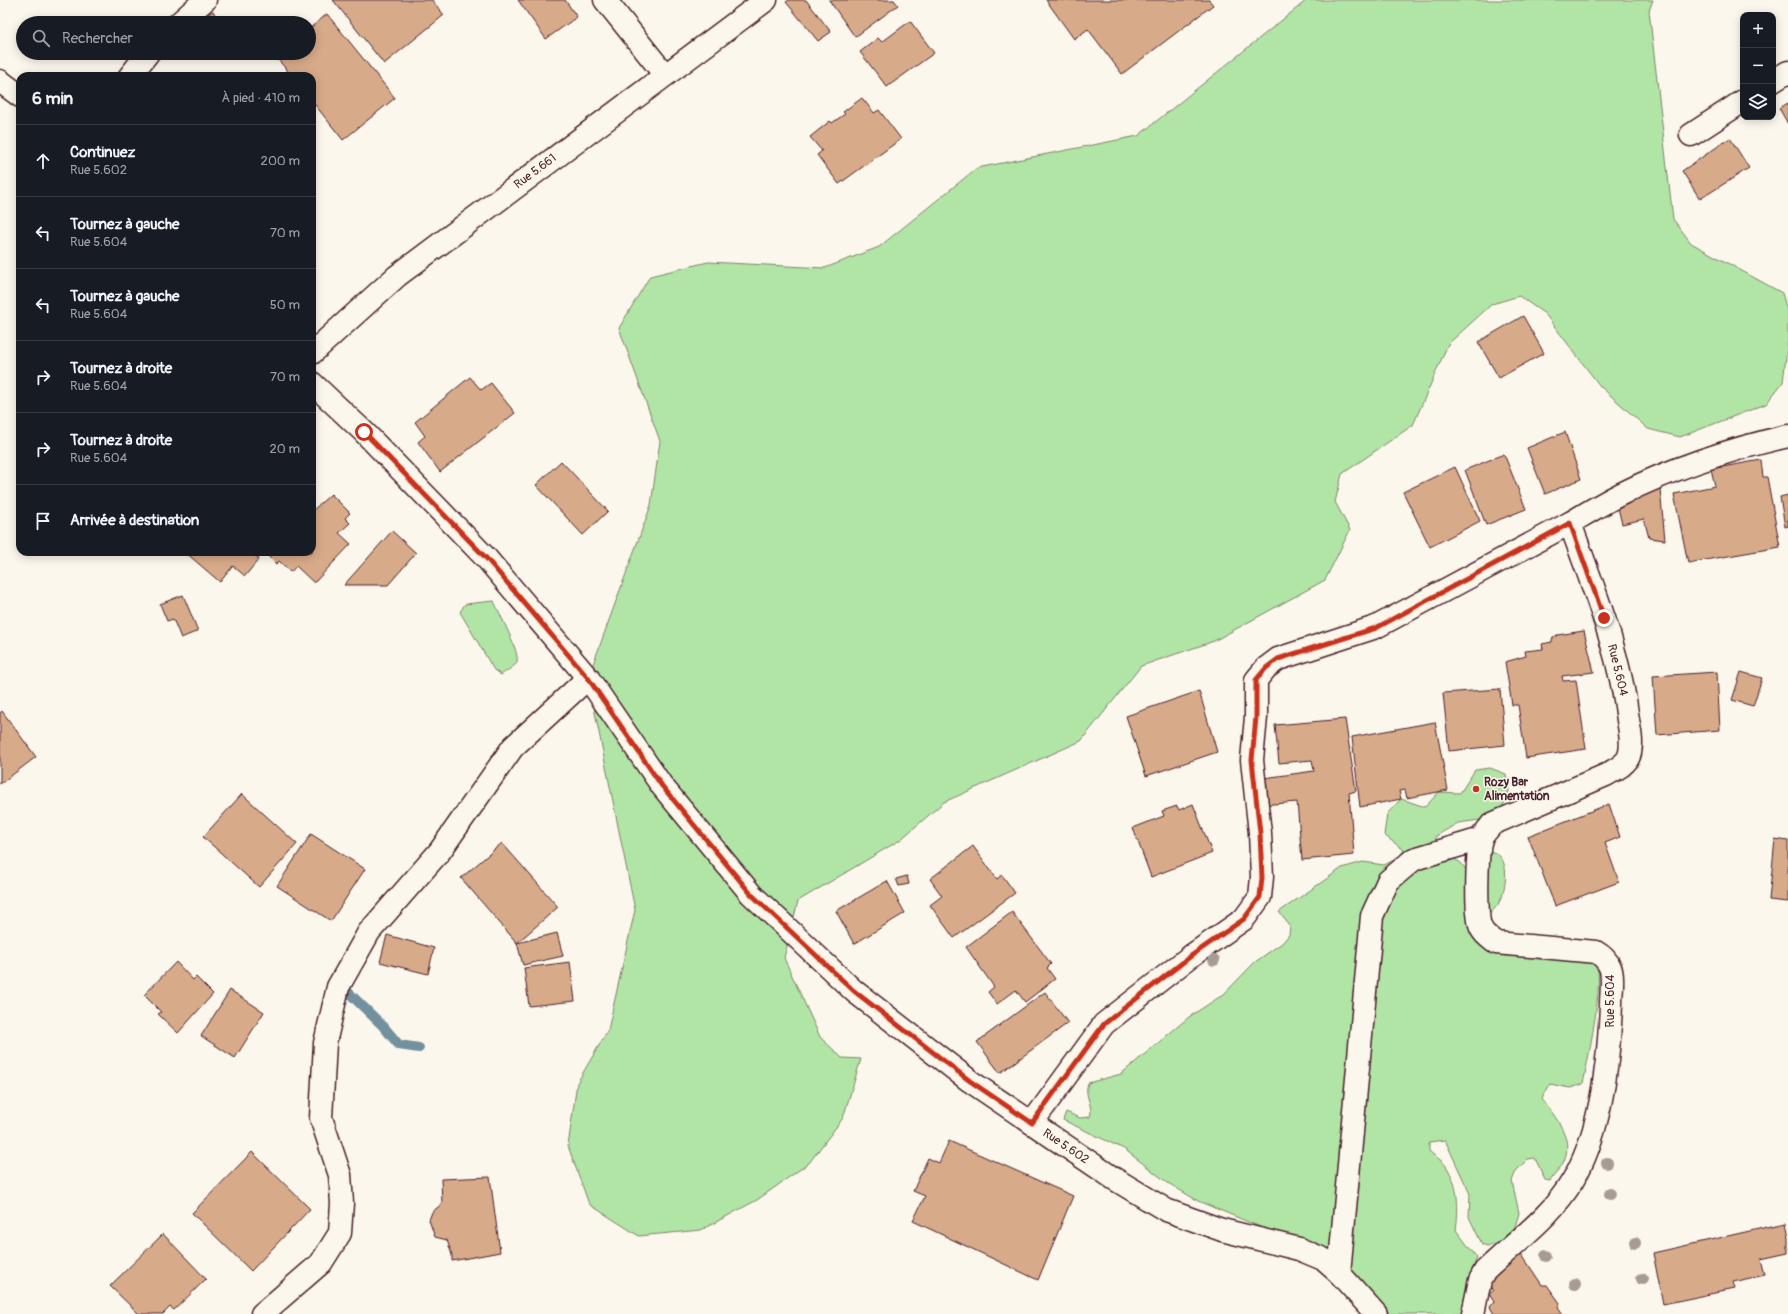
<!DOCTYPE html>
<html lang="fr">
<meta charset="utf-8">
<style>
:root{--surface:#171b24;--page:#242831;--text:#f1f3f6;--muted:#9ea1a6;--line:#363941}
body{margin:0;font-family:Pangolin,sans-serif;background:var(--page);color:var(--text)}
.controls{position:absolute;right:12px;top:12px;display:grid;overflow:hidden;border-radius:8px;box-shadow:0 2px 10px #0003}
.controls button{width:36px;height:36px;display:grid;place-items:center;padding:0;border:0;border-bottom:1px solid var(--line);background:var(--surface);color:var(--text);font:20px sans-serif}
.stop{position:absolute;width:12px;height:12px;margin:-9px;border:3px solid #c8321e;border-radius:50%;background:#fff}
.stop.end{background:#c8321e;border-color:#fff;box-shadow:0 1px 4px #0008}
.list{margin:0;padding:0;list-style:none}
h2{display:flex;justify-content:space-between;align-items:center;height:52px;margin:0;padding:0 16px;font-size:17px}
h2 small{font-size:13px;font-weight:400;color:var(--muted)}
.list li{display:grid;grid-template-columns:26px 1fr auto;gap:12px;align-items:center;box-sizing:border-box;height:72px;padding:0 16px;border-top:1px solid var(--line)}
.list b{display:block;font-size:15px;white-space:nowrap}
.list p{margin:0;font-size:13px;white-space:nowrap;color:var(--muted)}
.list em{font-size:13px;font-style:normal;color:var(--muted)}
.icon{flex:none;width:22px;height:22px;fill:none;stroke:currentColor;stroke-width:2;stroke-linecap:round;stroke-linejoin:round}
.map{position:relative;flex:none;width:1788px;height:1314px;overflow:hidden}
.search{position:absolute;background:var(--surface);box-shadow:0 2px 10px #0003;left:16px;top:16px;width:300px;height:44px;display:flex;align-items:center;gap:10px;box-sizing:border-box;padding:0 14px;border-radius:22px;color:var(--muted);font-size:15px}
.panel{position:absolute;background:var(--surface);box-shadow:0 2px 10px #0003;left:16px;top:72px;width:300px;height:484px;border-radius:12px}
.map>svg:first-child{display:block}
.green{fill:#b1e5a6;stroke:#7e8268}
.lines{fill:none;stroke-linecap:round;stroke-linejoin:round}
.stream{stroke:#72909d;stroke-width:10}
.building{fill:#d7aa89;stroke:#4a1f2b}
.minor-casing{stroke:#4a1f2b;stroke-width:25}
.minor{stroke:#fbf7ec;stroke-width:22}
.tree{fill:#a89b93}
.route{stroke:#c8321e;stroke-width:5}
.poi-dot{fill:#c8321e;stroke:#fbf7ec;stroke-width:1.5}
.labels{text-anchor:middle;stroke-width:3;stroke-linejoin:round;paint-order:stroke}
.street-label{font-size:12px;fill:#4a1f2b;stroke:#fbf7ec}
.poi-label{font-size:12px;font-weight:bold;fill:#4a1f2b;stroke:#fbf7ec;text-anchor:start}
</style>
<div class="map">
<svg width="1788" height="1314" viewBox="0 0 1788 1314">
<rect width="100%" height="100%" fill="#fbf7ec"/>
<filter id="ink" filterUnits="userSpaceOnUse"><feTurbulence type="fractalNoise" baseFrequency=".025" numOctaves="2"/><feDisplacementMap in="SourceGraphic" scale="8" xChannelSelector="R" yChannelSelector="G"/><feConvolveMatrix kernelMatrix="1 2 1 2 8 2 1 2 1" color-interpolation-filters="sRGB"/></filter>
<g filter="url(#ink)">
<g class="green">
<path d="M1307 0H1653L1649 11 1673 219 1691 243 1782 293 1788 314V340L1783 382 1766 404 1680 437 1648 429 1600 386 1545 314 1519 296 1492 304 1448 344 1413 425 1342 474 1335 502 1350 530 1325 580 1214 641 1141 666 1081 741 944 802 900 840 798 901 784 958 820 1037 842 1058 861 1059 843 1118 809 1163 757 1200 701 1230 639 1236 589 1204 568 1146 577 1083 608 1030 635 910 588 678 651 505 660 441 619 328 650 276 708 262 825 268 879 247 977 168 1138 136Z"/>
<path d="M494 601C498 612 523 656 516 664 512 668 505 672 501 675L494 670 460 612 465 604Z"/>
<path d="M1490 768 1506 774 1509 791 1501 811 1487 819 1458 823 1436 836 1435 847 1461 863 1470 875 1488 851C1513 853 1507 891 1497 906 1493 911 1488 915 1483 919L1484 930 1590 958C1592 960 1595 962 1596 964 1605 979 1587 1064 1583 1084L1570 1088 1550 1084 1542 1099C1555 1117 1574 1137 1564 1161 1561 1168 1554 1175 1550 1181L1545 1180 1535 1158 1528 1159 1516 1171 1512 1181 1519 1213 1514 1230 1503 1242 1487 1246 1482 1244 1469 1217 1470 1194 1445 1140 1429 1142V1151C1434 1156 1442 1160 1446 1166 1459 1186 1459 1208 1456 1230L1477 1258 1469 1277 1461 1314H1389L1370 1293 1325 1254 1198 1201 1168 1183 1124 1149 1063 1120 1066 1112 1080 1118 1090 1117C1094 1105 1083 1095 1088 1083L1121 1074 1189 1017 1224 994 1255 962 1282 943 1289 935 1290 926 1279 912 1342 868 1363 862 1384 865 1398 858 1404 850 1384 835 1387 814 1401 799 1425 807 1439 792 1460 793 1475 770Z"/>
</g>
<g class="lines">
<path class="stream" d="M343 987 383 1026 399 1045 419 1048"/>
</g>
<g class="building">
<path d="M333 0H432L444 15 384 64Z"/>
<path d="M518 0H565L577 17 546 39Z"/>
<path d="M789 0H806L831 32 818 41 786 2Z"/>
<path d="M829 0H894L898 5 855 37Z"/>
<path d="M1046 0H1209L1213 5 1122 74 1088 29 1074 39Z"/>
<path d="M213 11 220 23H195Z"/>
<path d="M327 14 395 98 343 140 312 101V76H292L275 56 279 53H309V29Z"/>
<path d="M910 21 934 53 887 87 860 52 878 38 882 42Z"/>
<path d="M862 98 874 113 879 110 901 139 839 184 817 155 822 151 810 137 830 121 832 123 845 114 843 112Z"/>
<path d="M1788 103V124L1779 108Z"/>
<path d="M1730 138 1749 168 1700 199 1682 171Z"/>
<path d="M1523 316 1544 353 1499 378 1478 342Z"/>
<path d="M470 377 481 390 491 383 515 413 440 472 418 442 425 436 415 422Z"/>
<path d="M1565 432 1581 479 1545 494 1527 448Z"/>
<path d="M1504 454 1526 509 1486 525 1465 470Z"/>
<path d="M1761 460 1763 477H1767L1780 547 1688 563 1674 494 1715 486 1711 469Z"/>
<path d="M561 461 608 511 583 535 536 485Z"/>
<path d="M1455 467 1480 521 1430 547 1403 492Z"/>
<path d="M1660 489 1665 540 1649 538 1644 519 1622 524 1616 500Z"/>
<path d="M331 494 350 513 345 518 350 523 339 533 351 544 314 583 296 566 291 572 279 561 276 564 264 552H312V511Z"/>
<path d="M1788 495V526L1785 527 1780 497Z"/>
<path d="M392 531 416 553 388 585H344Z"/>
<path d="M185 552H251L259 559 245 576 233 566 220 582Z"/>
<path d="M183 595 198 631 181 638 173 619 167 621 160 604Z"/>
<path d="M1584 631 1594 672 1562 676 1563 681 1576 680 1586 749 1526 758 1518 705H1512L1505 662 1526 656 1525 651 1543 649 1542 644 1552 642V639L1557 635Z"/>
<path d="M1717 672 1720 730 1657 735 1653 676Z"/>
<path d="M1741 672 1762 678 1753 706 1732 700Z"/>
<path d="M1500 689 1505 745 1449 751 1443 693Z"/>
<path d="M1199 691 1217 752 1146 776 1126 716Z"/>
<path d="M2 711 36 757 0 784V713Z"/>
<path d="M1345 719 1356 791 1349 793 1354 855 1302 860 1297 802 1261 805 1257 779 1314 771 1312 760 1279 763 1275 725Z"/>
<path d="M1435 722 1448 790 1407 798 1405 790 1399 791 1401 799 1360 807 1352 737Z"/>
<path d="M242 794 297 844 259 887 203 837Z"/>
<path d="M1193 804 1212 853 1151 877 1133 828 1164 816 1162 811 1177 806 1179 810Z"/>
<path d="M1609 804 1620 837 1605 843 1619 882 1555 906 1528 836Z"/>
<path d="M311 834 365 869 331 921 277 886Z"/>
<path d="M1775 839 1788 841V902L1769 900Z"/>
<path d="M502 843 558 907 517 943 461 878Z"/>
<path d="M973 846 997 879 1002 875 1015 893 954 938 930 905 942 896 930 879Z"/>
<path d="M907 876 909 884 899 886 896 879Z"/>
<path d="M887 881 905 913 854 944 836 911Z"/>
<path d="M1012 912 1051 964 1047 968 1055 979 1025 1002 1016 990 997 1004 988 992 994 987 966 947Z"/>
<path d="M557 933 563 956 523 965 517 943Z"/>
<path d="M387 935 434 948 428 974 380 962Z"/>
<path d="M176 962 193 980 196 977 213 994 178 1033 158 1014 161 1012 144 995Z"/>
<path d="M570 962 575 1001 529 1006 524 968Z"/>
<path d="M230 990 264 1012 235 1058 201 1036Z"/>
<path d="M1045 992 1068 1023 1000 1073 977 1042Z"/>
<path d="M949 1141 1073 1196 1038 1280 913 1221 925 1196 913 1191 928 1158 939 1163Z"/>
<path d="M252 1152 310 1209 251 1271 192 1213Z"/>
<path d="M490 1177 500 1252 452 1261V1255L447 1240 435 1237 429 1220 432 1212 442 1204 441 1179Z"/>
<path d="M1785 1223 1788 1237V1253L1761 1259 1765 1275 1733 1282 1735 1289 1663 1304 1653 1253Z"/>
<path d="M163 1234 206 1279 174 1310 170 1307 163 1314H139L110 1286Z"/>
<path d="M1520 1252 1542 1285H1547L1560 1303 1558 1307 1563 1314H1494L1490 1307 1494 1302 1489 1294 1493 1291 1485 1278Z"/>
</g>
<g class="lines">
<g class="minor-casing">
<g id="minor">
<path d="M605 0 665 75"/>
<path d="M179 23 205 0"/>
<path d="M130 76 148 53"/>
<path d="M0 81 20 96"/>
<path d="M1773 81 1788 72"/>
<path d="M1691 135 1743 101"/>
<path d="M312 353 397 276 766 0"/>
<path d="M312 383 364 432 487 559 588 678 662 786 751 894 854 991 970 1081 1113 1178 1166 1210 1222 1230 1299 1249 1323 1259 1339 1273 1376 1314"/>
<path d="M1570 523C1587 513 1603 503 1621 494 1673 468 1731 449 1788 436"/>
<path d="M1032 1123 1104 1024 1191 956 1244 919 1260 897 1262 877 1260 833 1252 760 1256 717V680L1266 668 1278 659 1376 627 1570 523C1593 587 1620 652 1628 720 1630 731 1633 745 1629 756 1626 765 1614 770 1606 775L1492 824C1489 829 1483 834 1481 839 1477 851 1475 918 1481 928 1484 935 1491 939 1496 943L1596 952C1603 956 1607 960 1610 967 1614 977 1611 993 1611 1004 1609 1059 1602 1131 1573 1180 1552 1216 1515 1242 1485 1271L1480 1280 1473 1314"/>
<path d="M1339 1273 1372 916 1388 881 1414 859 1481 839"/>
<path d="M262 1314 321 1263 340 1233 342 1203 340 1175 321 1118 325 1043 338 987 369 932 440 851 513 747 588 678"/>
</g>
</g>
<use href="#minor" class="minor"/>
</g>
<g class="tree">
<circle cx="1214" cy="960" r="6"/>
<circle cx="1607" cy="1163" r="6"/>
<circle cx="1610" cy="1194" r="6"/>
<circle cx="1635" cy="1243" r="6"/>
<circle cx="1546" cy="1256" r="6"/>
<circle cx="1642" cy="1279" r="6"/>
<circle cx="1575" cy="1284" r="6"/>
</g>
</g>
<g class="lines" filter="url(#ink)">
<path class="route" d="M364 432 487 559 588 678 662 786 751 894 854 991 970 1081 1032 1123 1104 1024 1191 956 1244 919 1260 897 1262 878 1260 833 1252 760 1256 717V680L1266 668 1278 659 1376 628 1570 523 1604 618"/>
</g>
<circle class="poi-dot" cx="1476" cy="789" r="4"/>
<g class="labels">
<g class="street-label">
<text transform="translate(535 171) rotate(-37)" y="4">Rue 5.661</text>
<text transform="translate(1618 670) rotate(76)" y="4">Rue 5.604</text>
<text transform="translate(1610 1001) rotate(-90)" y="4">Rue 5.604</text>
<text transform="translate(1066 1146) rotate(34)" y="4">Rue 5.602</text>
</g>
<g class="poi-label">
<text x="1484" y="786">Rozy Bar<tspan x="1484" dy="14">Alimentation</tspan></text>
</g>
</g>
</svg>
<div class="controls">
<button>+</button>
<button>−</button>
<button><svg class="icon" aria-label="layers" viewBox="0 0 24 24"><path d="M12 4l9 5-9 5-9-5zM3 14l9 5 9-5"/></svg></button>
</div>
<div class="stop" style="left:364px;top:432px"></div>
<div class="stop end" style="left:1604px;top:618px"></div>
<div class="search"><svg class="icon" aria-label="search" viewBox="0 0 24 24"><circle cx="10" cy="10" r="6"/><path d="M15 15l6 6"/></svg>Rechercher</div>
<section class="panel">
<h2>6 min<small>À pied · 410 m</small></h2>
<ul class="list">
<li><svg class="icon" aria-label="ahead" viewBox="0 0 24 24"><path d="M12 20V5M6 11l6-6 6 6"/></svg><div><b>Continuez</b><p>Rue 5.602</p></div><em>200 m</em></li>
<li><svg class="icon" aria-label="left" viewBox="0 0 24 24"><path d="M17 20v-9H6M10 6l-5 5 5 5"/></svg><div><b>Tournez à gauche</b><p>Rue 5.604</p></div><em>70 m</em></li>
<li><svg class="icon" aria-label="left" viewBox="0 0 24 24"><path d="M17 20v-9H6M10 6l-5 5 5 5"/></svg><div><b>Tournez à gauche</b><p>Rue 5.604</p></div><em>50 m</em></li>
<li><svg class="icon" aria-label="right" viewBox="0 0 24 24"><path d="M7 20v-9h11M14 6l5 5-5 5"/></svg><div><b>Tournez à droite</b><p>Rue 5.604</p></div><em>70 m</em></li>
<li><svg class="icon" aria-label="right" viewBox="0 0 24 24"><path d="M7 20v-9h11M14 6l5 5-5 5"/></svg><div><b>Tournez à droite</b><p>Rue 5.604</p></div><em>20 m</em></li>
<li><svg class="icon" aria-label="arrive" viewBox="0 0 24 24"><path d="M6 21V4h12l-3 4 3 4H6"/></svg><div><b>Arrivée à destination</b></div></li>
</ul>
</section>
</div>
